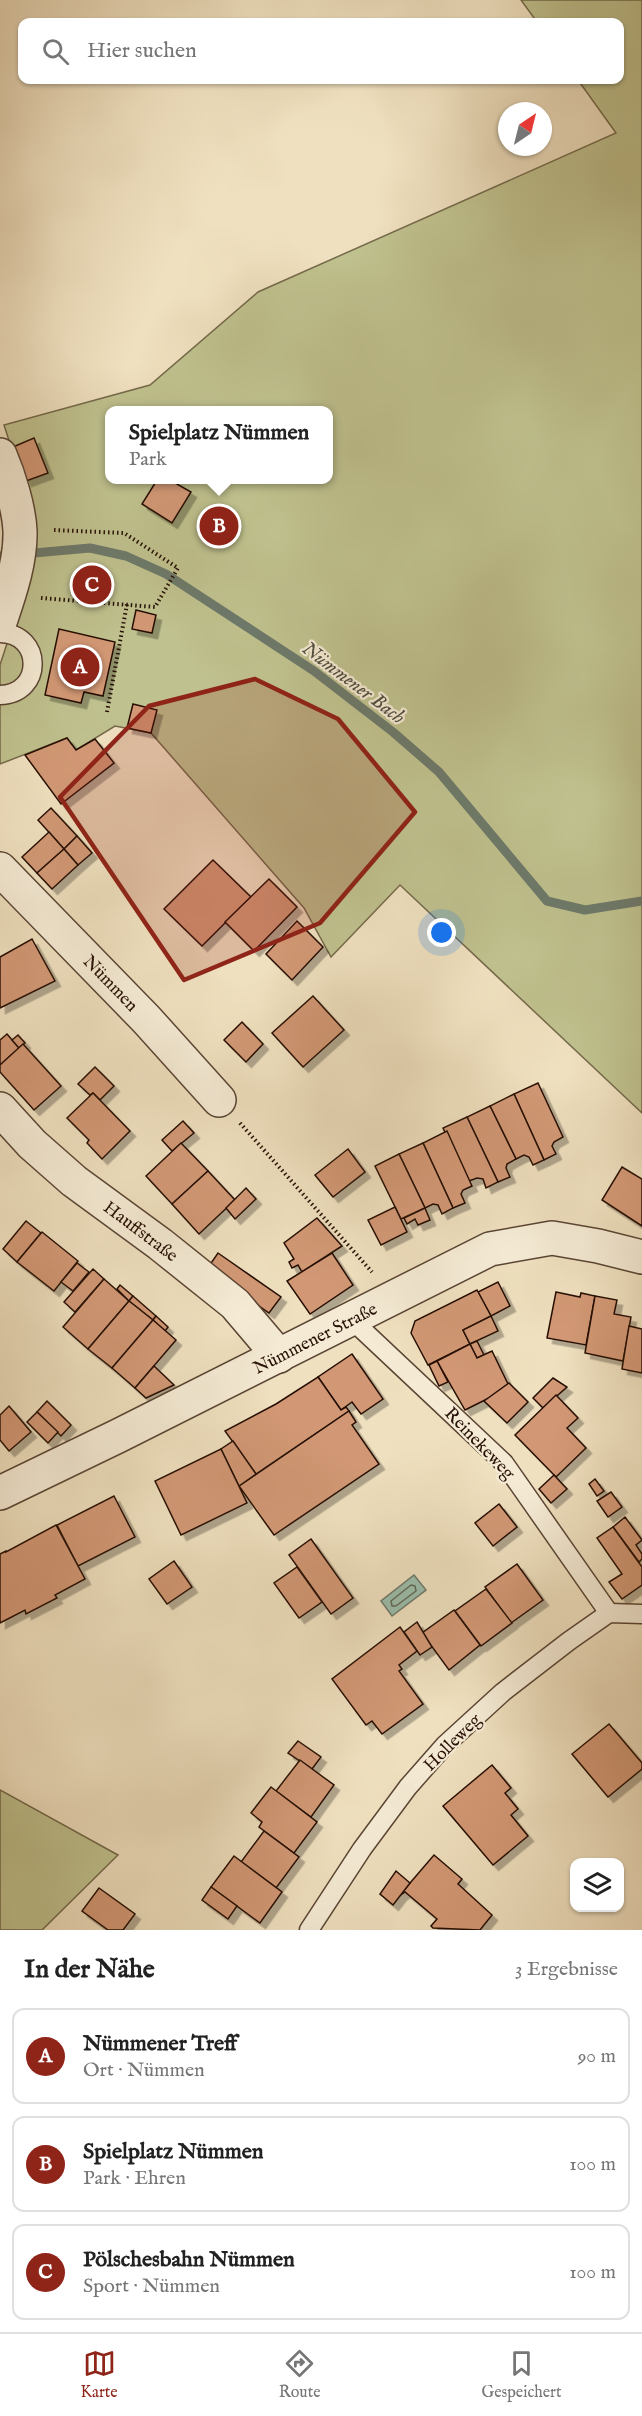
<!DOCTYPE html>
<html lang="de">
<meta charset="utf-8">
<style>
:root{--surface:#fff;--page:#f2f2f2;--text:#222;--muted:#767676;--line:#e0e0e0;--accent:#8f2418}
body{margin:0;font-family:"IM FELL English",serif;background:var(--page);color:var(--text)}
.controls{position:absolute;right:18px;bottom:18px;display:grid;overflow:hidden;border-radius:12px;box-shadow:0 2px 4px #0004}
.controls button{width:54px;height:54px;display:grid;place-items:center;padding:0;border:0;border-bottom:2px solid var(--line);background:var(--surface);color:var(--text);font:30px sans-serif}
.compass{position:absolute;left:498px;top:102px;width:54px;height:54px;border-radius:50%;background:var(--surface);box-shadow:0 2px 4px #0004;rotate:35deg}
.you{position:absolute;left:442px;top:933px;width:21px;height:21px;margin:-15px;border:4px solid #fff;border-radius:50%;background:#1a73e8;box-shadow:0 0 0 9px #1a73e833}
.badge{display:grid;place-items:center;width:39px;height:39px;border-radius:50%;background:var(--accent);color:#fff;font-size:20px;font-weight:700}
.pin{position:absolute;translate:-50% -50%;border:3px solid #fff;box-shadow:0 2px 6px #0006}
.popup{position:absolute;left:105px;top:406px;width:228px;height:78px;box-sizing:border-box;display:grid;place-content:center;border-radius:12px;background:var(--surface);filter:drop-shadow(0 2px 4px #0005);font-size:20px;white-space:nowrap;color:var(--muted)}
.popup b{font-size:22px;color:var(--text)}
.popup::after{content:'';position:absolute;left:50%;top:100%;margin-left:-12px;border:12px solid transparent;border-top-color:var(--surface)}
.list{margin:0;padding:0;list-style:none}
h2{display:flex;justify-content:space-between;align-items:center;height:78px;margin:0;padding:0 24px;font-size:26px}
h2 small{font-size:20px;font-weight:400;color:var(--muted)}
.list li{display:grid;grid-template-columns:39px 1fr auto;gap:18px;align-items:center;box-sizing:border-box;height:96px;margin:0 12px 12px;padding:0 12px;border:2px solid var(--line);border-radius:12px}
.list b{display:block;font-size:22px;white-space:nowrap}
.list p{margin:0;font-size:20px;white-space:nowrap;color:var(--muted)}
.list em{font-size:20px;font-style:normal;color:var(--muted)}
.icon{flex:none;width:33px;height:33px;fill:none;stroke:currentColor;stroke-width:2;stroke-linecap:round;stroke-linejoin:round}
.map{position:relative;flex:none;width:642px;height:1930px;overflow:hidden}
.search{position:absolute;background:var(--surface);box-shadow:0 2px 4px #0004;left:18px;right:18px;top:18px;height:66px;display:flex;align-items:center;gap:15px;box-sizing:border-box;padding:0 21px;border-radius:12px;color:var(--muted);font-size:22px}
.sheet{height:402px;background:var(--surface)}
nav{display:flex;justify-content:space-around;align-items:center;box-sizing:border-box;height:84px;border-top:2px solid var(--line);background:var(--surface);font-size:16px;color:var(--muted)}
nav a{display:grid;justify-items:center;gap:3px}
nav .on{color:var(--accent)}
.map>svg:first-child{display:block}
.green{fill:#bfc18e;stroke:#74694a;stroke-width:1.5;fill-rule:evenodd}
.water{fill:#9bbeac;stroke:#6d796a;stroke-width:1.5}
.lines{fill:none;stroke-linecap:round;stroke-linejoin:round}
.shore{stroke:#626859;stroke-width:1.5}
.stream{stroke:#6d796a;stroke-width:9}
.building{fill:#d29875;stroke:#281106;stroke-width:1.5;filter:url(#shadow)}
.service-casing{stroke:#5a4534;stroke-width:21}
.minor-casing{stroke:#5a4534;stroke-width:36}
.path{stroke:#281106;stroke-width:4;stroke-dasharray:1.5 3;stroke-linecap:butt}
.service{stroke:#f5ebd5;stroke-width:18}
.minor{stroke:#f5ebd5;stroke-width:33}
.marked{fill:#8f2418;fill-opacity:0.2;stroke:#8f2418;stroke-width:4.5;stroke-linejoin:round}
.labels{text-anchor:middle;stroke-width:4.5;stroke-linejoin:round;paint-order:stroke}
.street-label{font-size:18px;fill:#281106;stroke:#f5ebd5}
.water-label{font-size:20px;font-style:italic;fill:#504e40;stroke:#f5ebd5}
</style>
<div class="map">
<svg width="642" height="1930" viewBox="0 0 642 1930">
<defs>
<filter id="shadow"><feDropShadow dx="5.5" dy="5.5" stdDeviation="0" flood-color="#0004"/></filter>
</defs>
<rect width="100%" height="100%" fill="#efe0bf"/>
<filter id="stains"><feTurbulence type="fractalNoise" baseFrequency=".00333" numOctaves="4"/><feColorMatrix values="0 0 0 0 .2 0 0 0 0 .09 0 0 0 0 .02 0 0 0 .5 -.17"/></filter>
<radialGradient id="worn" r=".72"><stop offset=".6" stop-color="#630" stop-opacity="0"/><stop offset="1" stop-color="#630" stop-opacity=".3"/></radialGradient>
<g class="green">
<path d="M521 0H642V1113L400 885 331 957 304 908 151 733 115 726 76 750 67 738 0 764V665L14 622 24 487 4 425 150 385 258 292 616 133 578 80H620V22H537ZM110 410H328V480H110Z"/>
<path d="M0 1790 118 1855 42 1930H0Z"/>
</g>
<path class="water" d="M414 1575 426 1590 392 1616 381 1601Z"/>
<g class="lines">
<path class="shore" d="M411 1585 415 1586 416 1591 396 1606H392L391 1601Z"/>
<path class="stream" d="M0 556 90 548 126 556 166 574 314 671 393 732 439 772 547 901 585 910 642 901"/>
</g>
<g class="building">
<path d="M34 438 48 473 26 481 13 447Z"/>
<path d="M157 480H170L191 492 172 523 142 504Z"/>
<path d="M136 610 156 615 152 633 132 629Z"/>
<path d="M59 629 115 642 103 696 84 692 81 703 45 695Z"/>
<path d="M133 704 157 710 151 733 127 728Z"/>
<path d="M67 738 76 750 95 739 114 763 61 804 25 755Z"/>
<path d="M51 808 77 836 64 849 38 820Z"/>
<path d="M49 832 64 849 37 873 22 857Z"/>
<path d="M77 836 92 853 78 865 64 849Z"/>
<path d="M64 849 78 865 52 889 37 873Z"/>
<path d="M213 860 251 897 202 946 164 909Z"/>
<path d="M269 879 297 907 254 951 225 922Z"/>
<path d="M297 921 323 947 292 980 266 954Z"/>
<path d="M32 939 55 981 0 1008V957Z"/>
<path d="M313 996 344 1030 303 1067 272 1033Z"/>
<path d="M242 1022 263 1044 246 1062 224 1040Z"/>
<path d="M7 1034 19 1048 0 1065V1040Z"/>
<path d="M18 1035 25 1043 19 1048 12 1040Z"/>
<path d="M23 1044 61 1086 34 1110 0 1072V1065Z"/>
<path d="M95 1067 114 1086 100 1100 93 1093 90 1095 78 1084Z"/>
<path d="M538 1083 563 1137 554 1142 552 1146 556 1154 544 1160 514 1094Z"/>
<path d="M93 1093 130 1131 102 1159 87 1143 89 1140 67 1118Z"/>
<path d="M514 1094 544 1160 533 1165 529 1157 524 1155 516 1159 490 1106Z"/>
<path d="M490 1106 516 1159 507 1164 506 1168 510 1177 498 1182 467 1117Z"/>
<path d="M467 1117 498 1182 486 1188 483 1179 477 1178 469 1181 443 1128Z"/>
<path d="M183 1121 194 1133 172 1151 162 1140Z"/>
<path d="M447 1131 472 1186 463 1190 461 1194 465 1203 453 1208 423 1143Z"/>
<path d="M181 1143 208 1171 172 1204 146 1176Z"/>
<path d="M423 1143 453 1208 442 1214 438 1205 433 1204 425 1208 399 1154Z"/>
<path d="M348 1149 365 1172 333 1197 315 1175Z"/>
<path d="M399 1154 425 1208 401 1219 375 1166Z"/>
<path d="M622 1167 642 1179V1226L602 1200Z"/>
<path d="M208 1171 235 1200 199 1234 172 1204Z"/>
<path d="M246 1188 256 1199 235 1219 226 1208Z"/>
<path d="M395 1207 407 1232 381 1245 368 1220Z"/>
<path d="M425 1208 430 1220 418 1225 415 1219 407 1224 404 1218Z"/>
<path d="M317 1218 342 1246 302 1272 298 1265 292 1268 289 1262 294 1259 284 1243Z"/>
<path d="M26 1221 41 1233 17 1262 3 1249Z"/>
<path d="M42 1232 78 1261 54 1291 17 1262Z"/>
<path d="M218 1253 281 1297 269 1313 207 1269Z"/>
<path d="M332 1253 353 1285 310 1314 287 1281Z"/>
<path d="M77 1263 89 1272 73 1291 61 1282Z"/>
<path d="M93 1269 104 1279 75 1312 64 1302Z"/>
<path d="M104 1279 129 1301 88 1349 63 1327Z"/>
<path d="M498 1282 510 1306 491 1316 478 1292Z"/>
<path d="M120 1285 133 1296 129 1301 117 1289Z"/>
<path d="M477 1290 491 1316 463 1330 470 1344 428 1365 411 1333 415 1321Z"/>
<path d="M556 1292 580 1297 581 1293 595 1296 586 1345 547 1338Z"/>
<path d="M133 1296 156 1316 153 1320 129 1301Z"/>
<path d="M595 1296 617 1300 614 1314 631 1317 623 1361 585 1353Z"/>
<path d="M129 1301 153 1320 112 1368 88 1349Z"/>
<path d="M156 1316 168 1327 165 1331 153 1320Z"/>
<path d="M491 1316 498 1331 470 1344 463 1330Z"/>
<path d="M153 1320 176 1340 135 1388 112 1368Z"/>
<path d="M629 1326 642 1329V1373L622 1369Z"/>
<path d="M477 1341 484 1355 477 1358 470 1344Z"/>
<path d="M470 1344 477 1358 492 1351 508 1384 493 1396 465 1410 437 1361Z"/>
<path d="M352 1354 383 1399 361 1414 352 1402 341 1410 318 1377Z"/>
<path d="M437 1361 448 1382 439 1386 429 1365Z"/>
<path d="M154 1366 174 1385 146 1398 135 1388Z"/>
<path d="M318 1377 341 1410 346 1407 349 1411 256 1474 225 1431 276 1404Z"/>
<path d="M553 1378 567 1387 543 1408 533 1398Z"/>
<path d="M509 1383 528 1402 507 1423 484 1401Z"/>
<path d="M556 1395 578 1418 567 1428 586 1448 556 1477 515 1435Z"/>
<path d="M47 1401 71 1425 61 1436 37 1412Z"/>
<path d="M9 1406 31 1432 9 1451 0 1440V1415Z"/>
<path d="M349 1411 356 1422 352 1425 379 1464 274 1535 239 1486Z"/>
<path d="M37 1412 58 1432 48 1443 27 1422Z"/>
<path d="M233 1441 256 1474 239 1486 221 1449Z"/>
<path d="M221 1449 247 1503 181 1535 155 1481Z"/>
<path d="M554 1475 567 1489 551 1503 539 1489Z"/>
<path d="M595 1479 604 1491 597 1496 589 1484Z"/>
<path d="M611 1492 622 1507 608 1517 597 1501Z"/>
<path d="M114 1496 135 1537 78 1566 57 1525Z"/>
<path d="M499 1504 517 1527 493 1546 475 1523Z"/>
<path d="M625 1517 642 1540 636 1545 642 1554V1559L639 1562 613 1527Z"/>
<path d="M56 1525 85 1579 55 1595 57 1598 26 1614 25 1610 0 1623V1554L6 1551V1552Z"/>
<path d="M613 1527 642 1567V1585L622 1599 609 1582 622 1574 597 1538Z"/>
<path d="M311 1539 353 1598 331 1614 289 1555Z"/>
<path d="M174 1561 192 1587 167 1604 149 1579Z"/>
<path d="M517 1564 543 1600 511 1623 485 1587Z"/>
<path d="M297 1567 322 1602 299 1618 274 1583Z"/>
<path d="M486 1589 512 1623 481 1646 455 1611Z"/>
<path d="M454 1610 480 1645 449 1670 422 1633Z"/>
<path d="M417 1622 432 1647 420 1655 404 1632Z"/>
<path d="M400 1627 417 1651 399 1665 402 1669 399 1671 423 1704 382 1734 372 1721 366 1725 332 1679Z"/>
<path d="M609 1724 642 1763V1769L608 1797 572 1754Z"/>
<path d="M298 1741 321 1757 312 1769 288 1753Z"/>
<path d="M300 1760 334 1785 311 1817 276 1791Z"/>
<path d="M492 1765 511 1788 505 1793 518 1809 511 1815 528 1836 493 1865 443 1806Z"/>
<path d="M271 1787 317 1822 294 1853 259 1827 262 1822 251 1813Z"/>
<path d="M264 1831 299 1857 276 1888 241 1862Z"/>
<path d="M434 1855 462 1879 458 1884 492 1915 480 1930 433 1928 431 1926 437 1919 405 1892 398 1897Z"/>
<path d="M234 1856 282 1892 260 1923 211 1887Z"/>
<path d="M396 1871 410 1883 393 1905 380 1894Z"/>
<path d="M211 1887 237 1906 228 1919 202 1900Z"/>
<path d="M99 1888 135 1914 123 1930H108L82 1911Z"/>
</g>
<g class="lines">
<g class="service-casing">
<g id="service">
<path d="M0 633C43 633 44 694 0 695"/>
<path d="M352 1320 504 1463 609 1613"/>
<path d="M309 1930 362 1849 408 1787 445 1745 503 1692 569 1641 609 1613 642 1614"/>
</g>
</g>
<g class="minor-casing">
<g id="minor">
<path d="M0 455C9 476 19 508 20 531 21 561 9 595 0 622"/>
<path d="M0 869 146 1019 219 1100"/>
<path d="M0 1109 32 1144 74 1181 160 1244 235 1304 279 1356"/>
<path d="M0 1493 118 1436 490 1249 552 1238 598 1246 642 1257"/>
</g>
</g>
<g class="path">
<path d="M41 598 155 607 178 568 124 533 53 530"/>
<path d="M107 712 127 604"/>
<path d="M240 1123 372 1272"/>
</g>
<use href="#service" class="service"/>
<use href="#minor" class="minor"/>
</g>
<path class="marked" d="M255 679 338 719 415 812 320 923 184 980 60 797 149 706Z"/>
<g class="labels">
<g class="street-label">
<text transform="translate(111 983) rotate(46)" y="6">Nümmen</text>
<text transform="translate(141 1231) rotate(37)" y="6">Hauffstraße</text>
<text transform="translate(315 1338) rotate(-27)" y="6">Nümmener Straße</text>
<text transform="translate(480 1443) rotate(46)" y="6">Reinekeweg</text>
<text transform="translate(452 1742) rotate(-45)" y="6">Holleweg</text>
</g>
<g class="water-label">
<text transform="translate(354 682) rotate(37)" y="7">Nümmener Bach</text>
</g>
</g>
<rect width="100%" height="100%" filter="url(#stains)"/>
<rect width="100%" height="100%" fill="url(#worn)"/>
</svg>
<div class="controls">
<button><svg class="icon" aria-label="layers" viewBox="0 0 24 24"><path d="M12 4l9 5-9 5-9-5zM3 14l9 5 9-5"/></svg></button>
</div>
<svg class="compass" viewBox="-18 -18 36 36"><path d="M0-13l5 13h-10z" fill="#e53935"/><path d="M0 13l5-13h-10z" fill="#767676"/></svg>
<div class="you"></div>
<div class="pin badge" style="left:80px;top:667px">A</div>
<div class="pin badge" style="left:219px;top:526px">B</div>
<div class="popup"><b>Spielplatz Nümmen</b>Park</div>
<div class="pin badge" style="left:92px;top:585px">C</div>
<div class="search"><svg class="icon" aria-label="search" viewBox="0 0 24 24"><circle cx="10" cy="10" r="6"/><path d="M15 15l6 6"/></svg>Hier suchen</div>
</div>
<section class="sheet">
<h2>In der Nähe<small>3 Ergebnisse</small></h2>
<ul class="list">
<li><span class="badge">A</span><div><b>Nümmener Treff</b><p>Ort · Nümmen</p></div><em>90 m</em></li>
<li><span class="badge">B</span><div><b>Spielplatz Nümmen</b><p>Park · Ehren</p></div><em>100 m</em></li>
<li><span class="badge">C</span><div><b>Pölschesbahn Nümmen</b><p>Sport · Nümmen</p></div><em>100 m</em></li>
</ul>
</section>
<nav>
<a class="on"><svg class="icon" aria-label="map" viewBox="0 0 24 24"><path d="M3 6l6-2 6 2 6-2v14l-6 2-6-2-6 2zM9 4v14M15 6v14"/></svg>Karte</a>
<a><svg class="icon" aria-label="directions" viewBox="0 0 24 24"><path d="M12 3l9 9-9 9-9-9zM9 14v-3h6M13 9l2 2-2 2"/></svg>Route</a>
<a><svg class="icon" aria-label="saved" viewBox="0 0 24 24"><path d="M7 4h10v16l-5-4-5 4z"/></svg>Gespeichert</a>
</nav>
